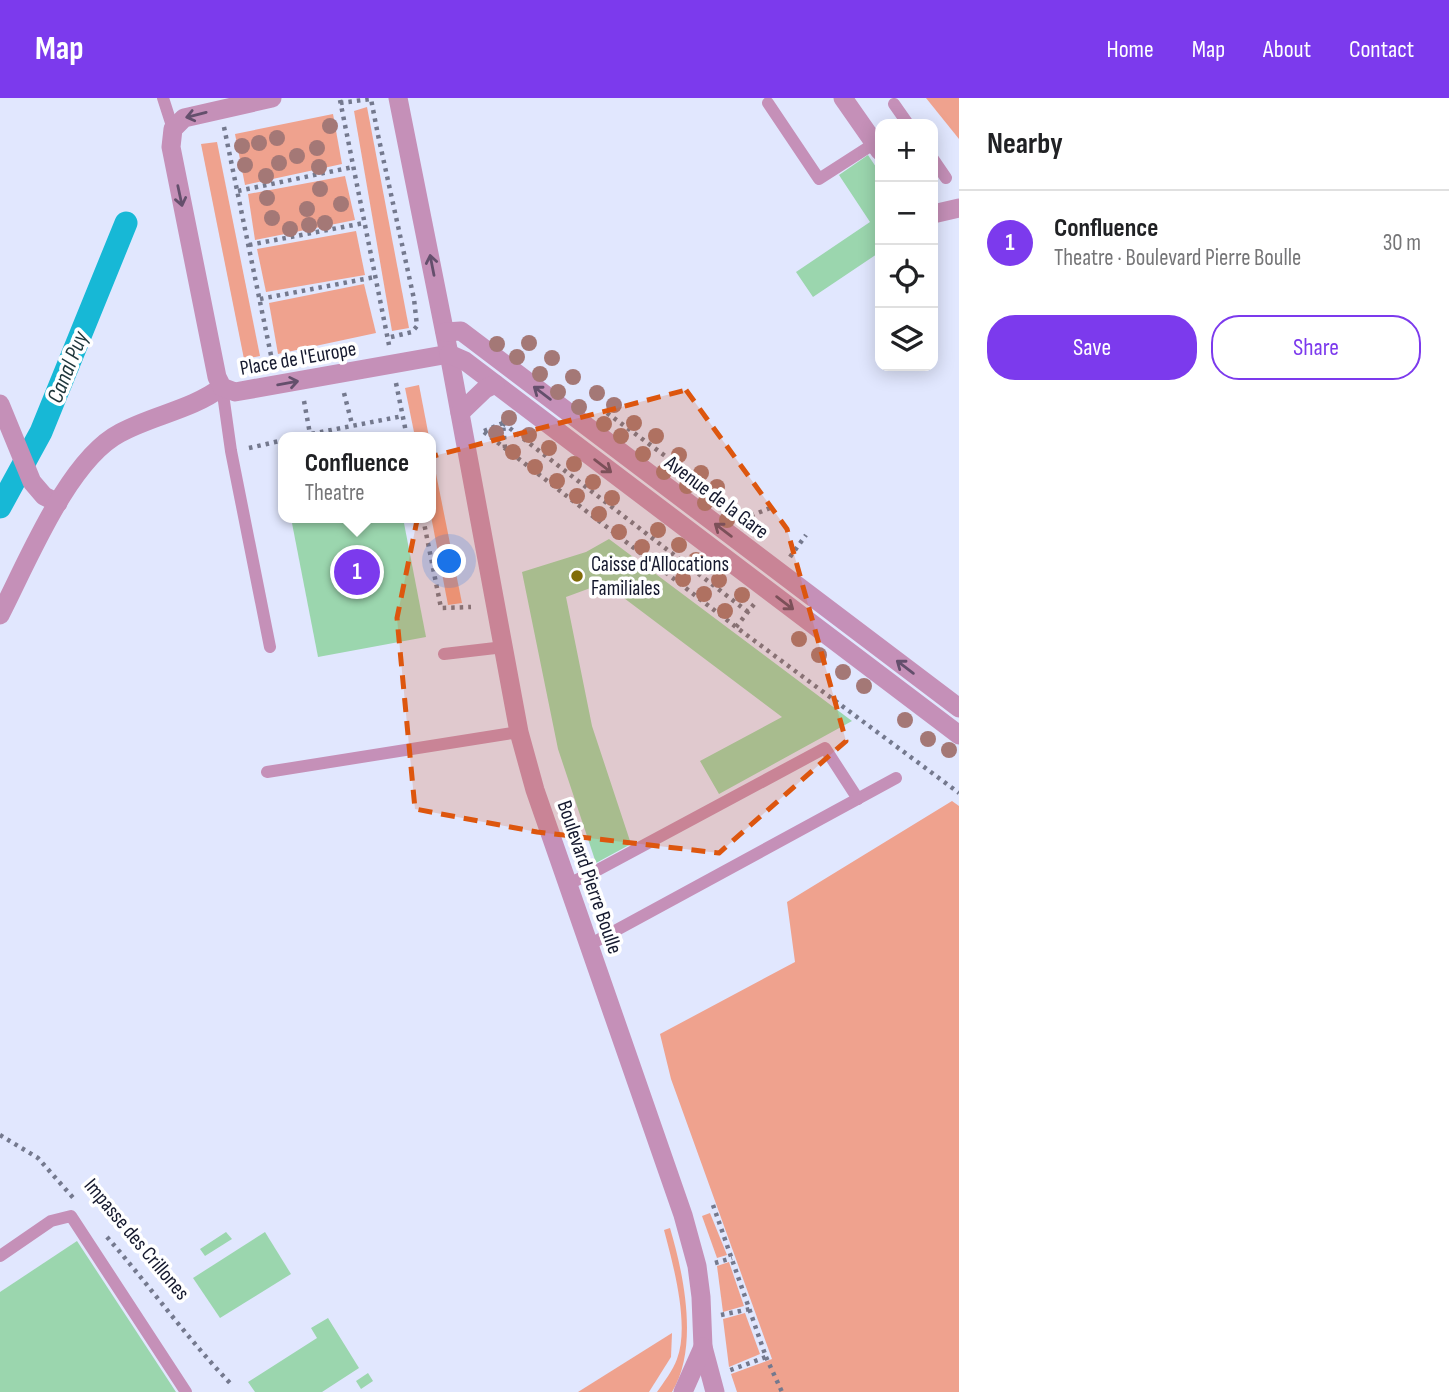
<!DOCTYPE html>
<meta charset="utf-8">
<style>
:root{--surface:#fff;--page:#f6f6f6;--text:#202124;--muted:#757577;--line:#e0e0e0;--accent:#7c3aed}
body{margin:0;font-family:"Sofia Sans Condensed",sans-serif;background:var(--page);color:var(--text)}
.controls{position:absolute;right:21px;top:21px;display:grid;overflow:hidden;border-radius:14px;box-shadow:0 4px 18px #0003}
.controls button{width:63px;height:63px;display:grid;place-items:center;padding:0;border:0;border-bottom:2px solid var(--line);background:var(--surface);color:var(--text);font:35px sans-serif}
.you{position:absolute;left:450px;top:464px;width:24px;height:24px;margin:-18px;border:5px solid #fff;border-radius:50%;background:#1a73e8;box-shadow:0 0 0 10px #1a73e833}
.badge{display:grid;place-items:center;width:46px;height:46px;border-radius:50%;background:var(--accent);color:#fff;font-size:23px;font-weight:700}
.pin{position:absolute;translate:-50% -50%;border:4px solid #fff;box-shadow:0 2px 7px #0006}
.popup{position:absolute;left:278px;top:334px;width:158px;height:91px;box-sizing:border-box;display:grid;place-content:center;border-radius:14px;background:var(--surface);filter:drop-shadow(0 2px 5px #0005);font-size:23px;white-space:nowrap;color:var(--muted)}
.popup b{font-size:26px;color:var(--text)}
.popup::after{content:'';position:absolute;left:50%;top:100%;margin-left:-14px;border:14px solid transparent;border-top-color:var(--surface)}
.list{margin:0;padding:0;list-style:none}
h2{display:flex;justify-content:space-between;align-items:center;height:91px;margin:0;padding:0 28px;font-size:30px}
h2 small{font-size:23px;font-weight:400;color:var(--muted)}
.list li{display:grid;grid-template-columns:46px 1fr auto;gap:21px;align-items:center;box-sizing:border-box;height:105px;padding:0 28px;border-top:2px solid var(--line)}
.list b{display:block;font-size:26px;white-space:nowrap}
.list p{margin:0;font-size:23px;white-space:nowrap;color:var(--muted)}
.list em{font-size:23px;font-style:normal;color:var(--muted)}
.actions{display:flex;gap:14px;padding:21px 28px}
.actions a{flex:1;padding:16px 0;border:2px solid var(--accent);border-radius:28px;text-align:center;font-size:24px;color:var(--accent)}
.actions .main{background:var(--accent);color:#fff}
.icon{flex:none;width:38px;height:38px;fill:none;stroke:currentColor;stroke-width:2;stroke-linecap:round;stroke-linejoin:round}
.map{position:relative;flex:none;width:959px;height:1294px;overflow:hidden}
header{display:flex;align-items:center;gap:42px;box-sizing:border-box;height:98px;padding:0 35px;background:var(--accent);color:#fff}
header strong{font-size:33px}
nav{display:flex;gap:38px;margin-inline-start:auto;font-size:24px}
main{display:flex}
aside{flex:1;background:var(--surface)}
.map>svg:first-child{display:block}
.green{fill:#efa28e}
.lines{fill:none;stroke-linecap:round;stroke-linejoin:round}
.canal{stroke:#17b8d6;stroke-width:23}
.building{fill:#9bd6ae}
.path{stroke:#74798e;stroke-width:4.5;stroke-dasharray:3.5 5;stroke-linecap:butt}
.service{stroke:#c590b8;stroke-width:12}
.minor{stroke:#c590b8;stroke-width:19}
.tertiary{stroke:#c590b8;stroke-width:19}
.tree{fill:#a47876}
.oneway{stroke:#644f6c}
.marked{fill:#dd560e;fill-opacity:0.2;stroke:#dd560e;stroke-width:5;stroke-dasharray:14 9;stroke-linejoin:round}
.poi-dot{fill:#816c07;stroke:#fff;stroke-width:2.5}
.labels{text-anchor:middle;stroke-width:7;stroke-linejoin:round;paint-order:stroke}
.street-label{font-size:21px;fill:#15192e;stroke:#fff}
.poi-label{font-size:21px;fill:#15192e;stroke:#fff;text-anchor:start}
.water-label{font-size:23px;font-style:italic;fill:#1e363b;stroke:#fff}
</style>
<header>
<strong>Map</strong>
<nav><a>Home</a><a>Map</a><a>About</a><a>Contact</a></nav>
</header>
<main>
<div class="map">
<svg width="959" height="1294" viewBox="0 0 959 1294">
<rect width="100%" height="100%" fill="#e1e7fe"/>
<g class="green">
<path d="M926 0H959V41Z"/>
<path d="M367 9 409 230 392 233 354 13Z"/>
<path d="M333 16 342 66 245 87 235 36Z"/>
<path d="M217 44 260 258 244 261 201 46Z"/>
<path d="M345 78 355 122 255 142 248 96Z"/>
<path d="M356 133 365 177 266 194 257 151Z"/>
<path d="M364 186 376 235 278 256 269 205Z"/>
<path d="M419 287 429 339H415L405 290Z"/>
<path d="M430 346 462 505 448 507 431 418Z"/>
<path d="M952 703 959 708V1294H737L731 1276 772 1261 671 981 660 936 795 864 787 804Z"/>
<path d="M710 1115 727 1157 717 1160 702 1118Z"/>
<path d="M670 1130C684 1177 699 1250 672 1294H657C664 1284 673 1272 677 1261 690 1227 673 1166 664 1132Z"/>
<path d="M729 1164 744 1208 723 1214 717 1168Z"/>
<path d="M745 1215 760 1256 729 1269 723 1221Z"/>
<path d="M672 1235 671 1259 649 1294H578Z"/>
</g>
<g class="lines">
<path class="canal" d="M0 409 41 334 126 125"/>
</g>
<g class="building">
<path d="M868 57 880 75V154L813 199 796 174 870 124 839 77Z"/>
<path d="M291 420H403L426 539 318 559Z"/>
<path d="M609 441 852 623 719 696 700 663 782 619 604 485 566 499 592 628 631 746 596 765 558 651 522 474 586 454Z"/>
<path d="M226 1134 232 1141 205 1158 200 1151Z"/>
<path d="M265 1134 291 1176 220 1220 193 1180Z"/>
<path d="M77 1143 176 1294H0V1194Z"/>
<path d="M328 1220 359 1270 322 1294H255L248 1284 317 1240 311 1230Z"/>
<path d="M368 1275 373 1283 361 1291 356 1283Z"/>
</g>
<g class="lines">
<g class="path">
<path d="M340 2 389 247"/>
<path d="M340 5 371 1 378 37"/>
<path d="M224 29 273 267"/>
<path d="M378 37 414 201 417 228 412 234 387 240"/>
<path d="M238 93 353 69"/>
<path d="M249 147 364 125"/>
<path d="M260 201 375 179"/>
<path d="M396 285 407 339"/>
<path d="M344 295 352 326"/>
<path d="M304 303 310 336"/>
<path d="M607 315 748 419 770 410"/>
<path d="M503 325 748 514"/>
<path d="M484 333 503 325"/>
<path d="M484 334 736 529 959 695"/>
<path d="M295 339 403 318"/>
<path d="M249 350 284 342"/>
<path d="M505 350 503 325 506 315"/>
<path d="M423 420 441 510 471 509"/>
<path d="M790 459 806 437"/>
<path d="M736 529 755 505"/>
<path d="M0 1037 38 1060 76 1103"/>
<path d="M713 1107 766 1259 728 1273"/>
<path d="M107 1139C149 1187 186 1239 230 1285"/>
<path d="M715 1165 732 1160"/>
<path d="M721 1217 750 1211"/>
<path d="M766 1259 782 1294"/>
</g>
<g class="service">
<path d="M163 0 173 31"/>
<path d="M768 5 819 81 875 45"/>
<path d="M894 6 908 26"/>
<path d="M933 61 946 80"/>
<path d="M222 289 231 353 270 549"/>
<path d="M444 556 504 549"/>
<path d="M267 674 519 634"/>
<path d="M568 786 594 774 825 650 858 701"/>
<path d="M589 847 896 680"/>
<path d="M0 1158 51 1123 71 1118 186 1294"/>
</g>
<g class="minor">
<path d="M843 0 880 53"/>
<path d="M933 116 959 110"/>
<path d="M0 306 32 384 44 398 58 405"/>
<path d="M0 517C27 465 68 362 120 335 153 317 191 312 222 289"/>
</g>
<g class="tertiary">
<path d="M272 0 184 20 173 31 171 49 217 279 222 289 235 294 449 256"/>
<path d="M398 0 449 256 519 634 535 692 683 1117 697 1168 701 1199 703 1249 715 1294"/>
<path d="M445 234 461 233 959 610"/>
<path d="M449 256 465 263 959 637"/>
<path d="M460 315 485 291 495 286"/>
<path d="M683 1294 703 1249"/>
</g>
</g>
<g class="tree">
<circle cx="330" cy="28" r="8"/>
<circle cx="277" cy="40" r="8"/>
<circle cx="259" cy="45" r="8"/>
<circle cx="242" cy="48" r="8"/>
<circle cx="317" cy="50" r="8"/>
<circle cx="297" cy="58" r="8"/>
<circle cx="279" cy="65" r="8"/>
<circle cx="245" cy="67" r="8"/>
<circle cx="319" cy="69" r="8"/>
<circle cx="266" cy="78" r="8"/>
<circle cx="320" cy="91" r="8"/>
<circle cx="267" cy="100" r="8"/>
<circle cx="341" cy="106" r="8"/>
<circle cx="307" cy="111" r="8"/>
<circle cx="272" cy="120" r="8"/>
<circle cx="325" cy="125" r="8"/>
<circle cx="309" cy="127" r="8"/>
<circle cx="290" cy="131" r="8"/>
<circle cx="529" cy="245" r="8"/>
<circle cx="497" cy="246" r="8"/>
<circle cx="517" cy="259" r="8"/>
<circle cx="552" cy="260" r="8"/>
<circle cx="540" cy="276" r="8"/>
<circle cx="573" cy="279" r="8"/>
<circle cx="558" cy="294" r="8"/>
<circle cx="597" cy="295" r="8"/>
<circle cx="614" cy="307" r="8"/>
<circle cx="579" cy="309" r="8"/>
<circle cx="509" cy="320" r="8"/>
<circle cx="634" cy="325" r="8"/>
<circle cx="604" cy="326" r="8"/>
<circle cx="496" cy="335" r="8"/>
<circle cx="529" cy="337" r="8"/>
<circle cx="621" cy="338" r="8"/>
<circle cx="656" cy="338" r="8"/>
<circle cx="549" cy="350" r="8"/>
<circle cx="513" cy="354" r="8"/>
<circle cx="643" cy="356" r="8"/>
<circle cx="679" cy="357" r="8"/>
<circle cx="574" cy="366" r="8"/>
<circle cx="535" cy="369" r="8"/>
<circle cx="664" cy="374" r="8"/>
<circle cx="701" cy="375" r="8"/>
<circle cx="557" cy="383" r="8"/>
<circle cx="593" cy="384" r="8"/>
<circle cx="687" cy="388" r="8"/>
<circle cx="717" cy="389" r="8"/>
<circle cx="577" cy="398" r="8"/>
<circle cx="612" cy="400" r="8"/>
<circle cx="705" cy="405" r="8"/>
<circle cx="599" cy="416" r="8"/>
<circle cx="727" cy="422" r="8"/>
<circle cx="658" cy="432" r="8"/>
<circle cx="619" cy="434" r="8"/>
<circle cx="679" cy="447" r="8"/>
<circle cx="642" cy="449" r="8"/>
<circle cx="696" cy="462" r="8"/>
<circle cx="664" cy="465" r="8"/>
<circle cx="683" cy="481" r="8"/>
<circle cx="719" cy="482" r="8"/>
<circle cx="704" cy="496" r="8"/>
<circle cx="742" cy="497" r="8"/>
<circle cx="725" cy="513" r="8"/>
<circle cx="799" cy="541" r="8"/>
<circle cx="819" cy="557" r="8"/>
<circle cx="843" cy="574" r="8"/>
<circle cx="864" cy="588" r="8"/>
<circle cx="905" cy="622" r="8"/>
<circle cx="928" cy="641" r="8"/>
<circle cx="949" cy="652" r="8"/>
</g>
<defs><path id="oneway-shaft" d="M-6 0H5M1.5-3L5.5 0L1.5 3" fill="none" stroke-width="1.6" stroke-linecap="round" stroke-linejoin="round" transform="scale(1.75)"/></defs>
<g class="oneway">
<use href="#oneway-shaft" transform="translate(196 17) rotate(166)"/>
<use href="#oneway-shaft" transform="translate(180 98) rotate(78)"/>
<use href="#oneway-shaft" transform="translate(432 167) rotate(-101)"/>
<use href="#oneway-shaft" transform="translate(288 285) rotate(-10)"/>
<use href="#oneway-shaft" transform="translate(542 295) rotate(-143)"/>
<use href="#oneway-shaft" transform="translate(603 368) rotate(37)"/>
<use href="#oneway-shaft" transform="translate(723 432) rotate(-143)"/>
<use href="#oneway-shaft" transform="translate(785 505) rotate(37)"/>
<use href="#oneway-shaft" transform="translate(905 569) rotate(-143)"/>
</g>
<path class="marked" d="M686 292 787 431 846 643 719 755 537 734 415 711 397 520 430 359Z"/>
<circle class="poi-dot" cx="577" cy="478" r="7"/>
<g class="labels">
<g class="street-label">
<text transform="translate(298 260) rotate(-10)" y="7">Place de l'Europe</text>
<text transform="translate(717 399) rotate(37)" y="7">Avenue de la Gare</text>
<text transform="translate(590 779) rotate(71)" y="7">Boulevard Pierre Boulle</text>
<text transform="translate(137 1141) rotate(50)" y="7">Impasse des Crillones</text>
</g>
<g class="poi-label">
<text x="591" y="473">Caisse d'Allocations<tspan x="591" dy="24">Familiales</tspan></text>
</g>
<g class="water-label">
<text transform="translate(67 269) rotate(-68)" y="8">Canal Puy</text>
</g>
</g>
</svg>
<div class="controls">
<button>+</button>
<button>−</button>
<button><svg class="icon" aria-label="locate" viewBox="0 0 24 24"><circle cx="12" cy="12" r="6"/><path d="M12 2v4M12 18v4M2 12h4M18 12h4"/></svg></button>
<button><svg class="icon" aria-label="layers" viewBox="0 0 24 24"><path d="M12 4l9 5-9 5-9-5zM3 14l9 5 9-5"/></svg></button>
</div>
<div class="you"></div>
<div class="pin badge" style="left:357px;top:474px">1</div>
<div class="popup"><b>Confluence</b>Theatre</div>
</div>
<aside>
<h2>Nearby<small></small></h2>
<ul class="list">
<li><span class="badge">1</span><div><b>Confluence</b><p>Theatre · Boulevard Pierre Boulle</p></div><em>30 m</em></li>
</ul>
<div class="actions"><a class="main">Save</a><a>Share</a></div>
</aside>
</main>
